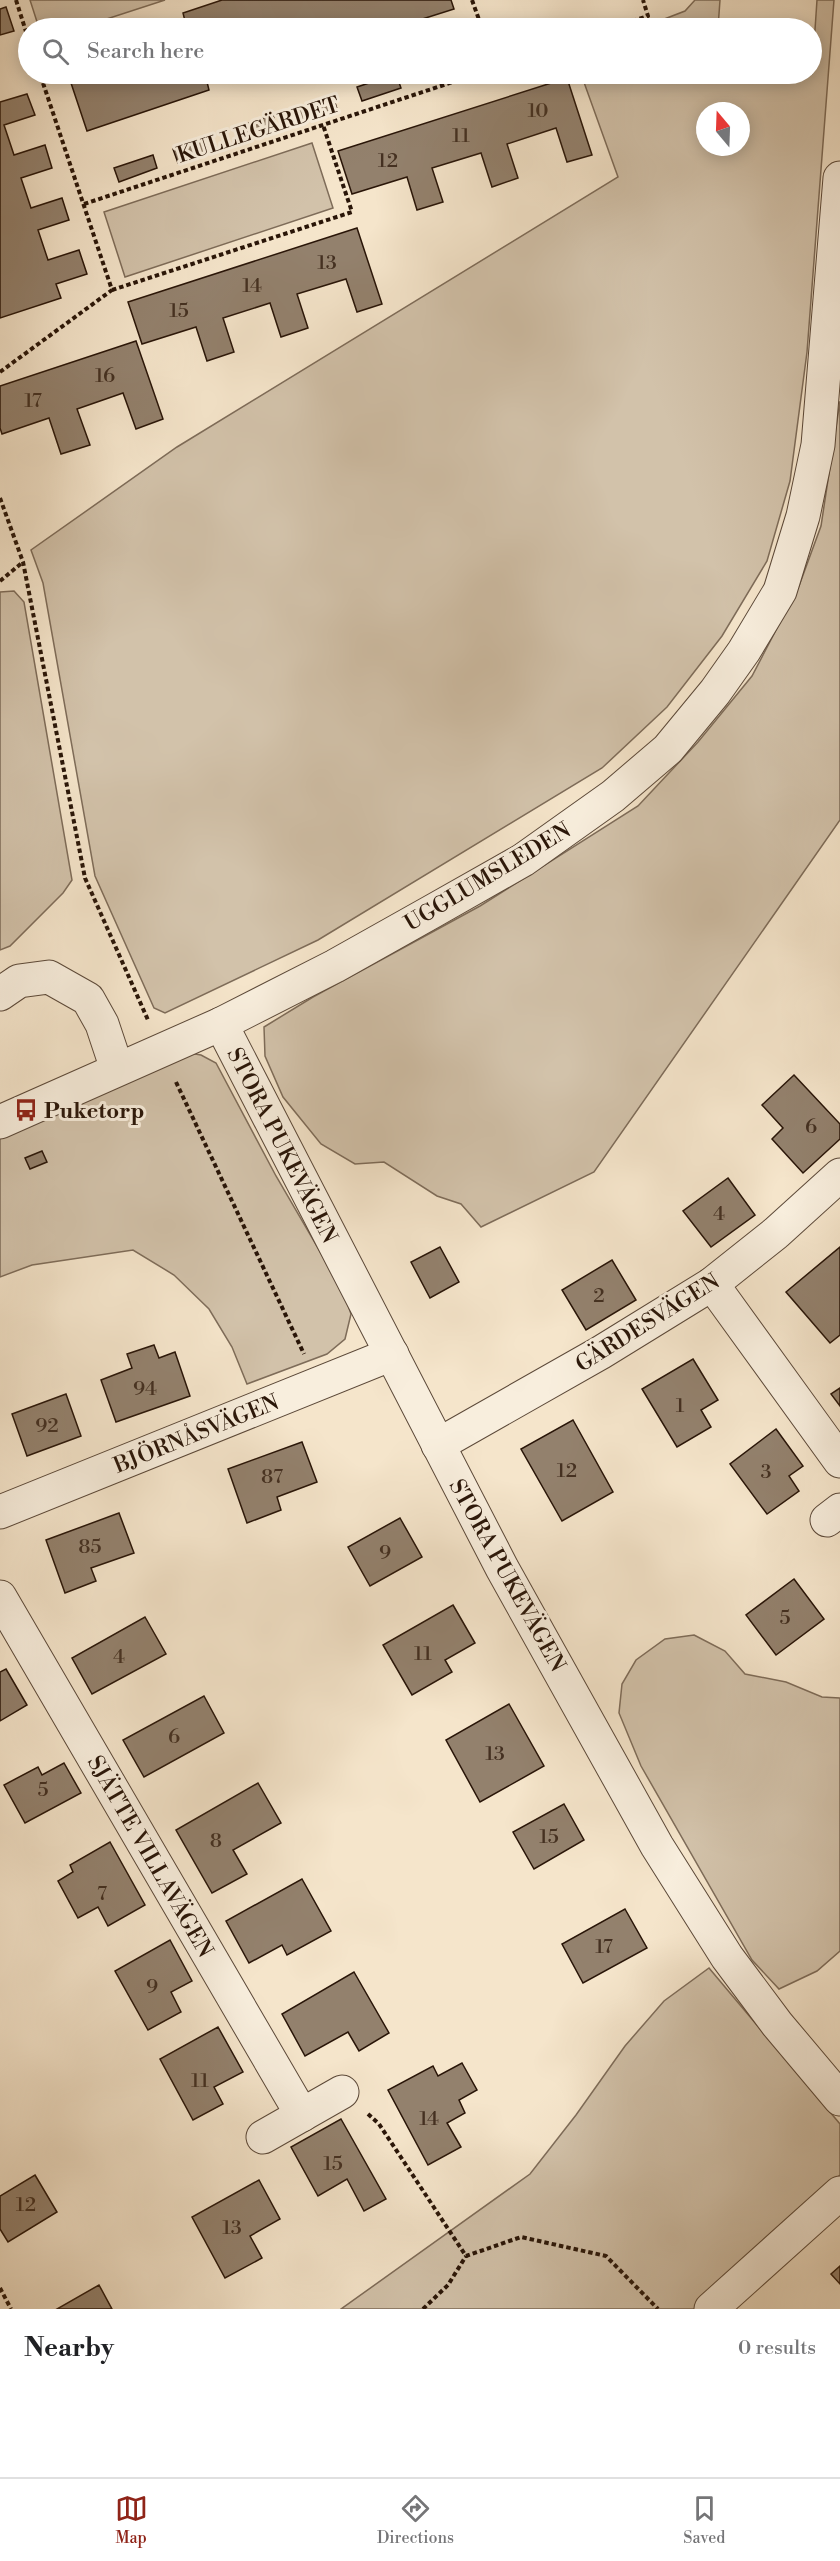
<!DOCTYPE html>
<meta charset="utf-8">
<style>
:root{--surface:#fff;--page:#f6f6f6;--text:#202124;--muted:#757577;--line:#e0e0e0;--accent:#8f2418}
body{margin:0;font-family:"Libre Bodoni",serif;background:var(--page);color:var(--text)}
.compass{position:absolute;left:696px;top:102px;width:54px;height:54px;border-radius:50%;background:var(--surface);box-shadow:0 3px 15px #0003;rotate:341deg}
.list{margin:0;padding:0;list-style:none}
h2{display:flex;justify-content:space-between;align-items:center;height:78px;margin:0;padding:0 24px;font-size:26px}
h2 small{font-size:20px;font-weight:400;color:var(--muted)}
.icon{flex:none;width:33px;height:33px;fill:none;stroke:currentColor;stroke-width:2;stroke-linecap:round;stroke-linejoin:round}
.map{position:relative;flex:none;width:840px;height:2309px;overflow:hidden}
.search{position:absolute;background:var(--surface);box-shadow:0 3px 15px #0003;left:18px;right:18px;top:18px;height:66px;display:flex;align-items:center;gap:15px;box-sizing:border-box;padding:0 21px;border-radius:33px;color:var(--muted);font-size:22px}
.sheet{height:168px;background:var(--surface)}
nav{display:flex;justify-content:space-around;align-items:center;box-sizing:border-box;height:84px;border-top:2px solid var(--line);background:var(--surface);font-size:16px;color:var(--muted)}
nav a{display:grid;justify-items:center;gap:3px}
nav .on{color:var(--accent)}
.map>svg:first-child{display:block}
.green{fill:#d2c2aa;stroke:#7e6c59;stroke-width:1.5;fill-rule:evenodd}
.building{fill:#93816d;stroke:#291508;stroke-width:1.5}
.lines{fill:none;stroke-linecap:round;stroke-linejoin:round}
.minor-casing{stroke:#5c4939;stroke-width:35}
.path{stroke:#291508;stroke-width:4;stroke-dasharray:4.5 3;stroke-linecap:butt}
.minor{stroke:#f8eedd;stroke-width:33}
.labels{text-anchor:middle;stroke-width:6;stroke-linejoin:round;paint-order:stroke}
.number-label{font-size:20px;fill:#443021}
.street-label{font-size:22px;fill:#291508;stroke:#f8eedd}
.poi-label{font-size:22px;font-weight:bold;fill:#291508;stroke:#f8eedd;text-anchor:start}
</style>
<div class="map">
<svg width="840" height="2309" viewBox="0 0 840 2309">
<rect width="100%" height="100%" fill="#f5e5cb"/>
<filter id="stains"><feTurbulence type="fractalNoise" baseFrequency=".00333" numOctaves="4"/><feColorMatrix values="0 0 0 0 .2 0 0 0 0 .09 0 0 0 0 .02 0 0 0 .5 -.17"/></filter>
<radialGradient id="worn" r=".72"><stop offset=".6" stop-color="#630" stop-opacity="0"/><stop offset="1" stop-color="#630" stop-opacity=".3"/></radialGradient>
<g class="green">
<path d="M30 0H165L79 28H39Z"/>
<path d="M695 0H720L718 28H641L685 11Z"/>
<path d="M817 0H834L807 352 790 481 767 561 722 636 667 707 602 768 318 940 165 1013 154 1008 95 876 43 583 31 550 177 447 618 177 581 74H714V76L783 81 784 74H812ZM705 111H741V147H705Z"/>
<path d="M312 143 333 208 125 277 104 212Z"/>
<path d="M840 401V820L594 1172 481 1227 461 1204 437 1196 384 1162 355 1164 321 1144 283 1097 265 1056 264 1027 313 997 480 906 638 806 698 742 752 676 799 586 821 526Z"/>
<path d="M14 591 24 602 72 880 63 893 10 946 0 950V592Z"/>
<path d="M183 1052 201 1055 216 1063 276 1176 343 1291 351 1314 345 1339 327 1354 247 1384 232 1347 209 1309 174 1275 133 1250 32 1265 0 1277V1134Z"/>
<path d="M694 1635 725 1651 745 1674 786 1682 822 1697 840 1698V1951L817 1971 779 1989 752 1960 641 1766 619 1713 622 1684 636 1660 665 1639Z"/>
<path d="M709 1968 840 2124V2175L695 2309H341L530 2174 576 2115 625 2046 664 2001Z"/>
</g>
<g class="building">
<path d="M222 0H451L454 9 394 28H163L185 21 183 13Z"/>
<path d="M6 7 14 31 0 35V9Z"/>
<path d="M68 74H232L207 82 209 90 87 131Z"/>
<path d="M396 74 401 88 362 101 357 87Z"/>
<path d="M418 74H446L421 82Z"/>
<path d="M567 78 592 155 567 162 556 128 507 144 518 178 492 187 481 153 432 168 443 202 417 210 407 177 352 194 338 151Z"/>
<path d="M27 94 35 115 4 125 14 155 45 145 52 168 21 178 31 208 62 198 69 220 38 230 48 260 79 250 87 274 56 284 61 298 0 318V102Z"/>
<path d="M333 96 337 109 299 122 294 109Z"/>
<path d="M273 115 277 128 239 142 234 128Z"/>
<path d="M212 136 217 149 178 163 173 149Z"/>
<path d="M153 155 157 168 119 182 114 168Z"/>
<path d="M357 228 382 304 357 312 346 279 297 294 308 328 281 337 270 303 223 318 234 352 207 361 196 327 142 344 128 302Z"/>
<path d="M136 341 163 419 136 429 123 393 77 409 90 445 61 454 49 418 2 434 0 428V386Z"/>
<path d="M794 1075 840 1124V1139L803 1173 772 1139 783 1128 762 1105Z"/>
<path d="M42 1151 47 1162 30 1169 25 1158Z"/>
<path d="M728 1178 755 1215 711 1247 683 1211Z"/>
<path d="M440 1247 459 1282 430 1298 411 1262Z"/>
<path d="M840 1247V1335L830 1343 786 1292Z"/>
<path d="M612 1260 636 1300 586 1330 562 1290Z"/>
<path d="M154 1345 159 1358 175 1352 190 1396 116 1422 101 1380 132 1368 127 1354Z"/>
<path d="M693 1359 718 1400 701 1410 711 1427 677 1447 642 1389Z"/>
<path d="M840 1388V1406L831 1394Z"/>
<path d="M66 1394 81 1436 27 1456 12 1414Z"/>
<path d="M573 1420 613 1492 562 1521 521 1449Z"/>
<path d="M776 1429 803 1466 789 1476 799 1491 767 1514 730 1464Z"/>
<path d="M302 1442 317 1482 277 1497 281 1510 247 1523 228 1469Z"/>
<path d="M119 1513 134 1553 91 1568 96 1581 65 1593 46 1540Z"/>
<path d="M400 1518 422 1557 370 1586 348 1547Z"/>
<path d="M794 1579 824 1619 776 1655 746 1615Z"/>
<path d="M453 1605 475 1643 445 1660 452 1672 412 1695 383 1645Z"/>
<path d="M145 1617 166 1654 92 1694 72 1658Z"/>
<path d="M6 1669 27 1705 0 1721V1672Z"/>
<path d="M204 1696 224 1733 144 1777 123 1740Z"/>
<path d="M509 1704 544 1766 480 1802 446 1740Z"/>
<path d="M64 1763 81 1793 25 1823 4 1785 38 1767 42 1775Z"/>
<path d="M258 1783 281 1823 233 1850 247 1874 212 1893 176 1830Z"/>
<path d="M564 1804 584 1840 534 1869 513 1832Z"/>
<path d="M110 1842 145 1905 108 1926 98 1907 78 1918 58 1881 73 1872 70 1865Z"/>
<path d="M302 1879 331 1931 287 1955 282 1945 249 1963 226 1921Z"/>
<path d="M625 1909 647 1948 583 1983 562 1944Z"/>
<path d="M170 1940 192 1981 171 1992 181 2012 148 2030 115 1971Z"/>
<path d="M354 1972 389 2033 359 2051 348 2032 305 2056 282 2014Z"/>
<path d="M218 2027 243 2072 214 2087 223 2104 193 2120 160 2059Z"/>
<path d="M462 2063 477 2090 459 2100 465 2113 447 2123 461 2147 428 2165 388 2090 433 2066 438 2076Z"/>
<path d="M341 2119 386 2199 364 2211 347 2179 318 2196 291 2147Z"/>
<path d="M35 2175 57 2212 8 2242 0 2229V2196Z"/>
<path d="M259 2180 280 2219 250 2236 262 2258 225 2278 192 2217Z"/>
<path d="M840 2266V2284L831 2274Z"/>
<path d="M99 2285 112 2309H57Z"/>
</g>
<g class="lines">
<g class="minor-casing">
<g id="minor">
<path d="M0 994 19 981 49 977 88 999 102 1024 117 1069"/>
<path d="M221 1024 502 1568 657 1846 727 1957 777 2024 840 2099"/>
<path d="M0 1122 221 1024 335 966 433 911 523 860 613 796 668 749 715 692 744 651 780 591 803 516 818 445 840 178"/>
<path d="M712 1284 840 1461"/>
<path d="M438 1445 600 1353 712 1284 776 1233 840 1175"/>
<path d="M0 1512 392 1354"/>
<path d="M827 1520 840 1510"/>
<path d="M0 1597 302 2115"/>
<path d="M263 2137 342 2092"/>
<path d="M711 2309 840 2193"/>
</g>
</g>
<g class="path">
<path d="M16 0 28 38"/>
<path d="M472 0 482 28"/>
<path d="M611 28 648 16 643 0"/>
<path d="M84 204 477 74"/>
<path d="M112 290 352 212 323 125"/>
<path d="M0 372 112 290 40 74"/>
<path d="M0 498 23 562 85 878 148 1020"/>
<path d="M0 581 23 562"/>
<path d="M176 1082 304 1354"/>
<path d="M368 2114 379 2124 466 2256 521 2237 606 2256 658 2309"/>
<path d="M0 2288 11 2309"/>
<path d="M423 2309 448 2285 466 2256"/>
</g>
<use href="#minor" class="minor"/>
</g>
<defs>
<g id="bus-bare" transform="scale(1.8)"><path d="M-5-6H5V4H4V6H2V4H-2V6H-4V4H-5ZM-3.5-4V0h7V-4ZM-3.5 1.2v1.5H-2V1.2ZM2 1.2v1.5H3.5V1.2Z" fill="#8f2418" stroke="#f8eedd" stroke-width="2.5" paint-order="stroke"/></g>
</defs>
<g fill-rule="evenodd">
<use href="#bus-bare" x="26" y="1110"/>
</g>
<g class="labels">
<g class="number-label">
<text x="538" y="117">10</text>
<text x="461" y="142">11</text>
<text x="388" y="167">12</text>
<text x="327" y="269">13</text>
<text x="252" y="292">14</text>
<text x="179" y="317">15</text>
<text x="105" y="382">16</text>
<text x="33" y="407">17</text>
<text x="811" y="1133">6</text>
<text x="719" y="1220">4</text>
<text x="599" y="1302">2</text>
<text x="145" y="1395">94</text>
<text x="680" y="1412">1</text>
<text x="47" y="1432">92</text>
<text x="567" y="1477">12</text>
<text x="766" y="1478">3</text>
<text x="272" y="1483">87</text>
<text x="90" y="1553">85</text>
<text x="385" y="1559">9</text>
<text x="785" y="1624">5</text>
<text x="423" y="1660">11</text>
<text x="119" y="1663">4</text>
<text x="174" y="1743">6</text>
<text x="495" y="1760">13</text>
<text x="43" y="1796">5</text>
<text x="549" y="1843">15</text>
<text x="216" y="1847">8</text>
<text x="102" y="1900">7</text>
<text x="604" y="1953">17</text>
<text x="152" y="1993">9</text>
<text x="200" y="2087">11</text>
<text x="429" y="2125">14</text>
<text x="333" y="2170">15</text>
<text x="26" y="2211">12</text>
<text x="232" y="2234">13</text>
</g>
<g class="street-label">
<text transform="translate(258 129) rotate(-18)" y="8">KULLEGÄRDET</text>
<text transform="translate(487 876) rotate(-31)" y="8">UGGLUMSLEDEN</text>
<text transform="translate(283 1145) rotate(63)" y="8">STORA PUKEVÄGEN</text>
<text transform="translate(647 1322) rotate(-32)" y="8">GÄRDESVÄGEN</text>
<text transform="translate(196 1433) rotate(-22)" y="8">BJÖRNÅSVÄGEN</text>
<text transform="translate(508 1575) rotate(61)" y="8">STORA PUKEVÄGEN</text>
<text transform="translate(151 1856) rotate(60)" y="8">SJÄTTE VILLAVÄGEN</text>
</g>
<g class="poi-label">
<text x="44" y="1118">Puketorp</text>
</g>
</g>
<rect width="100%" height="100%" filter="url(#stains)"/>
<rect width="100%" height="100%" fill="url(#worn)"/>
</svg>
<svg class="compass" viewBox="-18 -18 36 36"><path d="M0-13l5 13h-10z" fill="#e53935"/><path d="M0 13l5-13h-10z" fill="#757577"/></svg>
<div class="search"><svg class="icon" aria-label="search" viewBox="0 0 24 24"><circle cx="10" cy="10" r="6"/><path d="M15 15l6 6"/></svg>Search here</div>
</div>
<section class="sheet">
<h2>Nearby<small>0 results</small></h2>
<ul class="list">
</ul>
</section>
<nav>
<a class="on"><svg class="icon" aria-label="map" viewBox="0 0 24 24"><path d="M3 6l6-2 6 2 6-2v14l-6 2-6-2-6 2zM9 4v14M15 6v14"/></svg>Map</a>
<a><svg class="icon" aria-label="directions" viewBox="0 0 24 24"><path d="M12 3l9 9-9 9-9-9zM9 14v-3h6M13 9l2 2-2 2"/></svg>Directions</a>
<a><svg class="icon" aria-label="saved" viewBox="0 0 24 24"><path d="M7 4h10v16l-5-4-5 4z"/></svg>Saved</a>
</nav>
